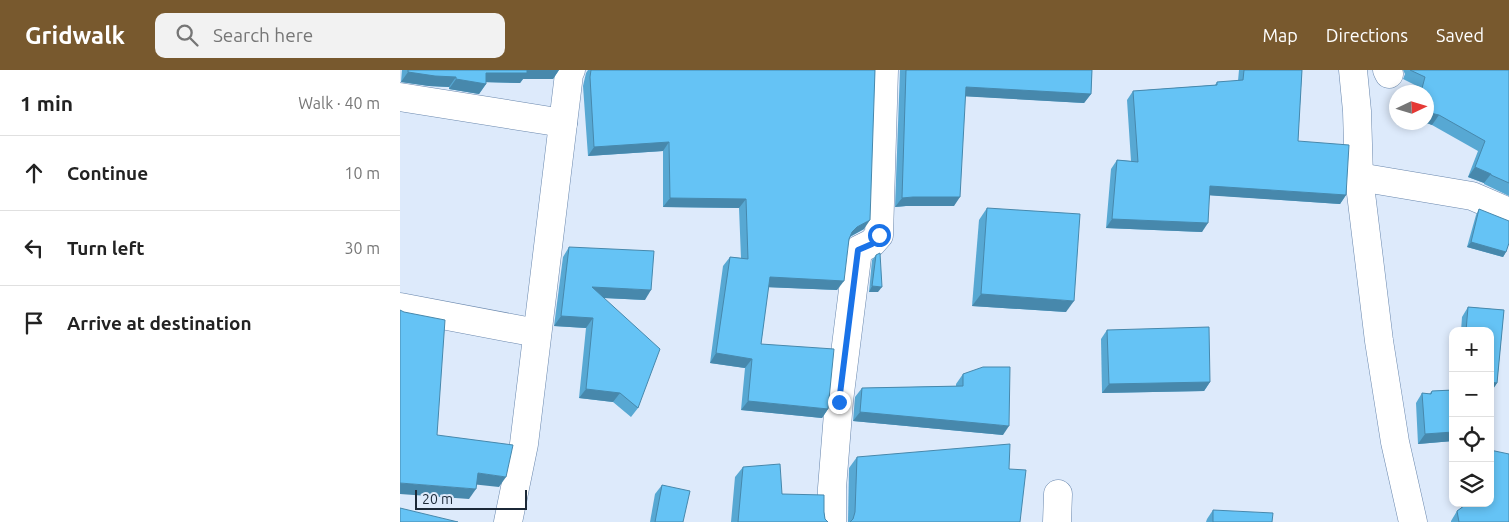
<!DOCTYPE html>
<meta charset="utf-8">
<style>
:root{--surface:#fff;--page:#f2f2f2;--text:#222;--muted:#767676;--line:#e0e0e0;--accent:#78592e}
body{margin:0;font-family:Ubuntu,sans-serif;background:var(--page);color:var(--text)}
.controls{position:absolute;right:15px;bottom:15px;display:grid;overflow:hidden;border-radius:10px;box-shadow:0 2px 8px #0003}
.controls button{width:45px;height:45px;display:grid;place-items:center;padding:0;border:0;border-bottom:1px solid var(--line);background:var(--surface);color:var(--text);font:25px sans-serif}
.compass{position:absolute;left:989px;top:15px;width:45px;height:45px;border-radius:50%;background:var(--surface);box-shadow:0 2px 8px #0003;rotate:86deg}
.scale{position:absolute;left:15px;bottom:12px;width:112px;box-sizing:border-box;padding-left:5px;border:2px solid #1b2837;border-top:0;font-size:14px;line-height:18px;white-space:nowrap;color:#1b2837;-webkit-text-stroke:4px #ddeafb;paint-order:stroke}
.stop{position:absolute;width:15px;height:15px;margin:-11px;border:4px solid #1a73e8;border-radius:50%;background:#fff}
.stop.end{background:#1a73e8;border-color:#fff;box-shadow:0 1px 5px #0008}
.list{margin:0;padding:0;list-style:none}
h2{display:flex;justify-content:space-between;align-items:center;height:65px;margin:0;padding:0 20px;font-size:21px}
h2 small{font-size:16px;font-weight:400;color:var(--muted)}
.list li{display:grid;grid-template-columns:32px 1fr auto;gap:15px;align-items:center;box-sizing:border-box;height:75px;padding:0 20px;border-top:1px solid var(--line)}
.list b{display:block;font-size:19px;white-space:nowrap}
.list em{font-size:16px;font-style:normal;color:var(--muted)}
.icon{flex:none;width:28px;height:28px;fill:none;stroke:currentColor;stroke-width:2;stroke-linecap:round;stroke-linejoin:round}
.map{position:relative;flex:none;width:1109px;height:452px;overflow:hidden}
header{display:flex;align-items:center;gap:30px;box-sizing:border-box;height:70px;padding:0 25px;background:var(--accent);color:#fff}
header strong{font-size:24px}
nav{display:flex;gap:28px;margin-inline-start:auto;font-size:18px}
.search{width:350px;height:45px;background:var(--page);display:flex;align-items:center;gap:12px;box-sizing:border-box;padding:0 18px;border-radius:10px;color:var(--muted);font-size:19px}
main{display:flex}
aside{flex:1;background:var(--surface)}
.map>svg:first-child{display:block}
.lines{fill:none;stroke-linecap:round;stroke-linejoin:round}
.minor-casing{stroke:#6987ad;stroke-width:29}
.minor{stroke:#fff;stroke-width:28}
.wall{fill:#57a8d3}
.shaded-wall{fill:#4788ac}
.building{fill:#65c3f5;stroke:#4788ac}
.route{stroke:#1a73e8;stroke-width:6}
</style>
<header>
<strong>Gridwalk</strong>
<div class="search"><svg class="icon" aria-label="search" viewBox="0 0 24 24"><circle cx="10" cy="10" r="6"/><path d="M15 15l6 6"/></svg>Search here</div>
<nav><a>Map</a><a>Directions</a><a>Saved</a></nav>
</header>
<main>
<aside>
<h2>1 min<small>Walk · 40 m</small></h2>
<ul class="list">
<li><svg class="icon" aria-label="ahead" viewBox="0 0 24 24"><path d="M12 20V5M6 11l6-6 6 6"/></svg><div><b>Continue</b></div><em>10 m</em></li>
<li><svg class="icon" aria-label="left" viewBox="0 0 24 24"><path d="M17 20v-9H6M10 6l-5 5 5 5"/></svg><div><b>Turn left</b></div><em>30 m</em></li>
<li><svg class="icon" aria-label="arrive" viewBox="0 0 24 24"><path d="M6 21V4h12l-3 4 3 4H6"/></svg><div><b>Arrive at destination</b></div></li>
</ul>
</aside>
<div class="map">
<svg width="1109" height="452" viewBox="0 0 1109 452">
<rect width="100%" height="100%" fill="#ddeafb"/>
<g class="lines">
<g class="minor-casing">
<g id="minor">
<path d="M953 0 957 41 959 107 979 271 995 372 1013 452"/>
<path d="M987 0 989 4"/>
<path d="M0 27 163 53"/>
<path d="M959 107 1072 126 1109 142"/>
<path d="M0 237 137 263"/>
<path d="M108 452 124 374 169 4 171 0"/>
<path d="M432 452V418L439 331 458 180 472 173 479 165 484 0"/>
<path d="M657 452 658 424"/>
</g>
</g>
<use href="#minor" class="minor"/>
</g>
<g class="wall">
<path d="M2 0H159L153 9H123L120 13 86 12V14L79 24 49 19V17L29 16 1 12Z"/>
<path d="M188 0H475L464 159 450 167 437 220 368 217 361 274 428 339 422 348 341 340 345 298 310 293 323 196 330 187 341 188 339 138 263 137V81L188 86 183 16 186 3Z"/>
<path d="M500 0H692L691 24 684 33 565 26 554 136H506L495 137Z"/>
<path d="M839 0H902L898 71 946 125 940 134 810 125 802 162 706 158 711 99 717 90 731 91 727 30 733 21 815 15 817 12 838 11Z"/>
<path d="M1003 0H1109V126L1084 114V113L1068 107 1078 81 1032 55 1024 52H1026V22H1017L1019 17 1003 9 1005 4Z"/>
<path d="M587 138 666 242 572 236 579 150Z"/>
<path d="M1079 139 1106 182 1103 187 1067 177 1076 145Z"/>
<path d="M169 177 245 230 204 228 238 338 231 347 213 332 179 328 186 258 154 256 163 187Z"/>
<path d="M476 185 478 222H469L472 190Z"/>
<path d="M1068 237 1104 240 1097 313 1091 322 1090 261H1061L1062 247Z"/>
<path d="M707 260 810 312 804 321 702 323 701 269Z"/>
<path d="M563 304 603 365 453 351 455 327 462 318 556 316V314Z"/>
<path d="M1053 320V371L1018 374 1016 333 1022 323 1029 324 1032 321Z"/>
<path d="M457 387 609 399 620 452H448L449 398Z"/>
<path d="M343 397 382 424 424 442 425 449 428 452H331L335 407Z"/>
<path d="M262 415 283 452H250L255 424Z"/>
<path d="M1061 433H1090L1109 452H1051V451L1057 441 1061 438Z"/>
<path d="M813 440 872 452H806L807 449Z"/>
</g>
<g class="shaded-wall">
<path d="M127 0H159L153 9H123L120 13 79 12 86 3Z"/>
<path d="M8 2 56 7 49 17 29 16 1 12Z"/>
<path d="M56 9 86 14 79 24 49 19Z"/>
<path d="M566 17 691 24 684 33 559 26Z"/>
<path d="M1026 42 1039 45 1032 55 1024 52H1026Z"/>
<path d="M269 72 263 81 188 86 194 77Z"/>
<path d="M1075 97 1091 104 1084 113 1068 107Z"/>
<path d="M810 116 946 125 940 134 804 125Z"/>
<path d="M513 127H560L554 136H506L495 137 502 128Z"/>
<path d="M270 128 346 129 339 138 263 137Z"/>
<path d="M712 149 808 153 802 162 706 158Z"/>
<path d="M470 150 464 159 451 166 445 171 452 162 457 157Z"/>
<path d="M1071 172 1106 182 1103 187 1067 177Z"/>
<path d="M370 207 444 211 437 220 363 217Z"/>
<path d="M472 216 482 217 478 222H469Z"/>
<path d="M192 217 251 220 245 230 185 227Z"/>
<path d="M581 224 674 231 666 242 572 236Z"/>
<path d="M161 246 193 248 186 258 154 256Z"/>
<path d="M316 283 352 289 345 298 310 293Z"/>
<path d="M810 312 804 321 702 323 709 314Z"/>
<path d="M1090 312 1097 313 1091 322H1090Z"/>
<path d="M186 319 220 323 213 332 179 328Z"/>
<path d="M348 331 428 339 422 348 341 340Z"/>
<path d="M460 342 609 356 603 365 453 351Z"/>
<path d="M1053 362V371L1018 374 1025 364Z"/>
<path d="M78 403 106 407 99 417 71 414Z"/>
<path d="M0 413 76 419 69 429 0 424Z"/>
</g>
<g class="building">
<path d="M8 0H127V3H86V14L56 9V7L35 6 8 2Z"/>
<path d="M191 0H475L470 150 457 157 452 162 449 169 444 211 370 207 361 274 434 279 428 339 348 331 352 289 316 283 330 187 348 189 346 129 270 128 269 72 194 77 190 7Z"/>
<path d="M506 0H692L691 24 566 17 560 127H513L502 128Z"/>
<path d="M844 0H902L898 71 949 75 946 125 810 116 808 153 712 149 717 90 738 92 733 21 817 15V12L843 10Z"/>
<path d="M1010 0H1109V113L1091 105V104L1075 97 1085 71 1039 45 1026 42V22H1021L1025 7Z"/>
<path d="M587 138 680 144 674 231 581 224Z"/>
<path d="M1079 139 1109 151V173L1106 182 1071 172Z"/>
<path d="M169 177 254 181 251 220 192 217 260 279 238 338 220 323 186 319 193 248 161 246Z"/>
<path d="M480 183 482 217 472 216 476 185Z"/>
<path d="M1068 237 1104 240 1097 313 1090 312V261H1066Z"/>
<path d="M0 240 4 242 45 250 37 365 113 375 106 407 78 403 76 419 0 413Z"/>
<path d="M809 257 810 312 709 314 707 260Z"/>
<path d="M583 297H610L609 356 460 342 462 318 563 316V304Z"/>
<path d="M1053 320V362L1025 364 1022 323 1031 324 1032 321Z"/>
<path d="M610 374 609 399 626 400 620 452H450L453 449 455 442 457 387Z"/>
<path d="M1090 380 1109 384V452H1059L1057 441 1068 433H1090Z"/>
<path d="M380 394 382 424 424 425V442L425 449 428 452H338L343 397Z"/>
<path d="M262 415 290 421 283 452H255Z"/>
<path d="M0 438 58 452H0Z"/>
<path d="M813 440 873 443 872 452H813Z"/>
</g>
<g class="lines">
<path class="route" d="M439 332 458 180 472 174 479 165"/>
</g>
</svg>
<div class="controls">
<button>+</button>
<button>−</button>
<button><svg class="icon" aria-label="locate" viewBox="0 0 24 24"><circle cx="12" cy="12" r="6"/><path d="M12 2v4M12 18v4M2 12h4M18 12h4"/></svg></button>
<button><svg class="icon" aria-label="layers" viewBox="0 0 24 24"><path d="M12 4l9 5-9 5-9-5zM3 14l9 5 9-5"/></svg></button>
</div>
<svg class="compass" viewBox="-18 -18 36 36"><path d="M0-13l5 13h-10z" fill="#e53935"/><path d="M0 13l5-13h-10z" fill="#767676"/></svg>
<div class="scale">20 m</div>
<div class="stop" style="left:479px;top:165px"></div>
<div class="stop end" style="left:439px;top:332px"></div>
</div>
</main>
